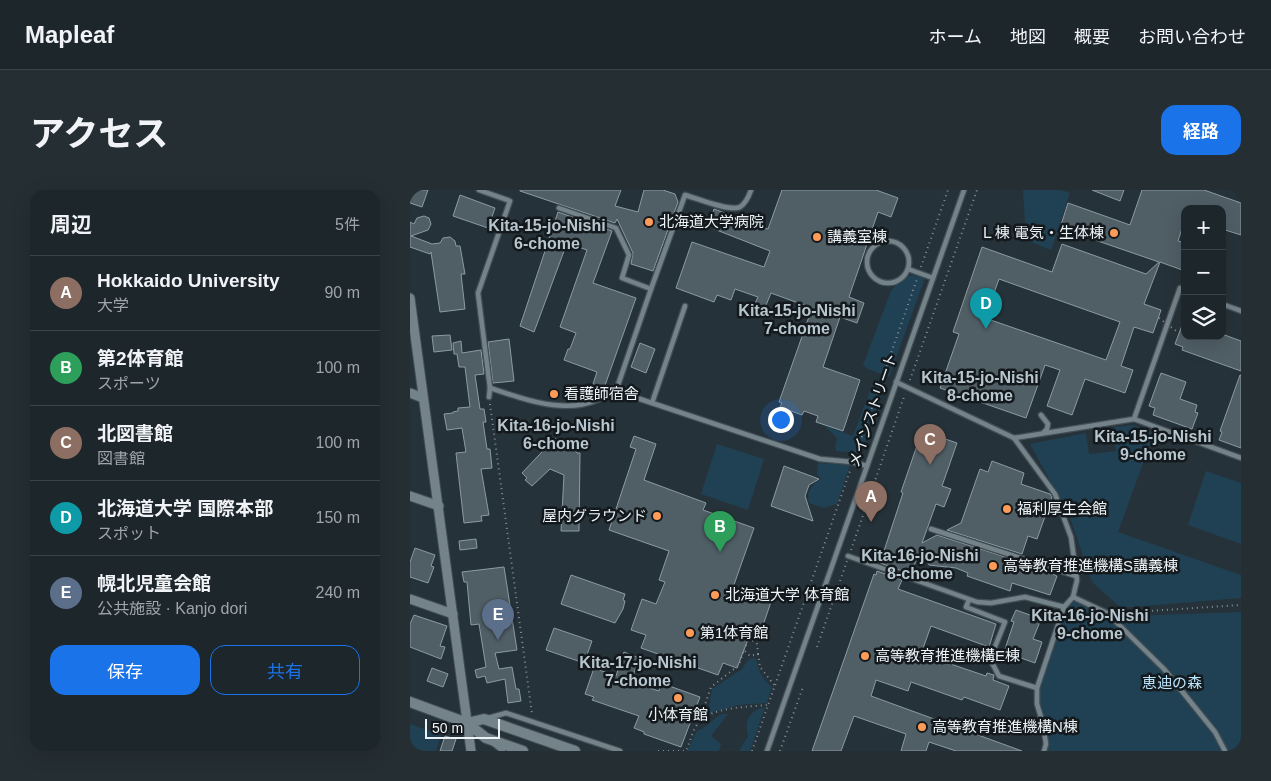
<!DOCTYPE html>
<html lang="ja">
<meta charset="utf-8">
<style>
:root{--surface:#1c262b;--page:#252e33;--text:#f1f3f6;--muted:#a0a5a9;--line:#3a4347;--accent:#1a73e8}
body{margin:0;font-family:Helvetica,"Noto Sans JP",sans-serif;background:var(--page);color:var(--text)}
.controls{position:absolute;right:15px;top:15px;display:grid;overflow:hidden;border-radius:10px;box-shadow:0 5px 20px #0002}
.controls button{width:45px;height:45px;display:grid;place-items:center;padding:0;border:0;border-bottom:1px solid var(--line);background:var(--surface);color:var(--text);font:25px sans-serif}
.scale{position:absolute;left:15px;bottom:12px;width:75px;box-sizing:border-box;padding-left:5px;border:2px solid #ebf3f7;border-top:0;font-size:14px;line-height:18px;white-space:nowrap;color:#ebf3f7;-webkit-text-stroke:4px #13191c;paint-order:stroke}
.you{position:absolute;left:370px;top:229px;width:18px;height:18px;margin:-12px;border:4px solid #fff;border-radius:50%;background:#1a73e8;box-shadow:0 0 0 8px #1a73e833}
.badge{display:grid;place-items:center;width:32px;height:32px;border-radius:50%;background:var(--accent);color:#fff;font-size:16px;font-weight:700}
.pin{position:absolute;translate:-50% -41px;filter:drop-shadow(0 1px 2px #0008)}
.pin::after{content:'';position:absolute;top:26px;width:18px;height:15px;background:inherit;clip-path:polygon(0 0,100% 0,50% 100%)}
.list{margin:0;padding:0;list-style:none}
h2{display:flex;justify-content:space-between;align-items:center;height:65px;margin:0;padding:0 20px;font-size:21px}
h2 small{font-size:16px;font-weight:400;color:var(--muted)}
.list li{display:grid;grid-template-columns:32px 1fr auto;gap:15px;align-items:center;box-sizing:border-box;height:75px;padding:0 20px;border-top:1px solid var(--line)}
.list b{display:block;font-size:19px;white-space:nowrap}
.list p{margin:0;font-size:16px;white-space:nowrap;color:var(--muted)}
.list em{font-size:16px;font-style:normal;color:var(--muted)}
.actions{display:flex;gap:10px;padding:15px 20px}
.actions a{flex:1;padding:11px 0;border:1px solid var(--accent);border-radius:15px;text-align:center;font-size:18px;color:var(--accent)}
.actions .main{background:var(--accent);color:#fff}
.icon{flex:none;width:28px;height:28px;fill:none;stroke:currentColor;stroke-width:2;stroke-linecap:round;stroke-linejoin:round}
.map{position:relative;flex:none;width:831px;height:561px;overflow:hidden;border-radius:15px}
header{display:flex;align-items:center;gap:30px;box-sizing:border-box;height:70px;padding:0 25px;background:var(--surface);border-bottom:1px solid var(--line)}
header strong{font-size:24px}
nav{display:flex;gap:28px;margin-inline-start:auto;font-size:18px}
.intro{display:flex;align-items:center;justify-content:space-between;box-sizing:border-box;height:120px;padding:0 30px}
h1{margin:0;font-size:35px}
.button{padding:12px 22px;border-radius:15px;background:var(--accent);color:#fff;font-size:18px;font-weight:700}
main{display:flex;gap:30px;padding:0 30px}
aside{flex:1;background:var(--surface);border-radius:15px;box-shadow:0 5px 20px #0002}
.map>svg:first-child{display:block}
.green{fill:#204153}
.building{fill:#505e66;stroke:#8c9ba3;fill-rule:evenodd}
.lines{fill:none;stroke-linecap:round;stroke-linejoin:round}
.service-casing{stroke:#434e54;stroke-width:7}
.minor-casing{stroke:#434e54;stroke-width:11}
.tertiary-casing{stroke:#434e54;stroke-width:12}
.path{stroke:#869096;stroke-width:2;stroke-dasharray:1 4;stroke-linecap:butt}
.service{stroke:#74828a;stroke-width:4.5}
.minor{stroke:#74828a;stroke-width:9}
.tertiary{stroke:#74828a;stroke-width:10}
.path-bridge{stroke:#869096;stroke-width:2;stroke-dasharray:1 4;stroke-linecap:butt}
.poi-dot{fill:#fe9c57;stroke:#13191c;stroke-width:2}
.labels{text-anchor:middle;stroke-width:5;stroke-linejoin:round;paint-order:stroke}
.poi-label{font-size:15px;fill:#ebf3f7;stroke:#13191c;text-anchor:start}
.street-label{font-size:15px;fill:#ebf3f7;stroke:#13191c}
.park-label{font-size:15px;fill:#bae5fe;stroke:#13191c}
.neighbourhood-label{font-size:16px;font-weight:bold;fill:#b7c6cf;stroke:#13191c}
</style>
<header>
<strong>Mapleaf</strong>
<nav><a>ホーム</a><a>地図</a><a>概要</a><a>お問い合わせ</a></nav>
</header>
<div class="intro"><h1>アクセス</h1><a class="button">経路</a></div>
<main>
<aside>
<h2>周辺<small>5件</small></h2>
<ul class="list">
<li><span class="badge" style="background:#8d6e63">A</span><div><b>Hokkaido University</b><p>大学</p></div><em>90 m</em></li>
<li><span class="badge" style="background:#2e9e5b">B</span><div><b>第2体育館</b><p>スポーツ</p></div><em>100 m</em></li>
<li><span class="badge" style="background:#8d6e63">C</span><div><b>北図書館</b><p>図書館</p></div><em>100 m</em></li>
<li><span class="badge" style="background:#0f9aa8">D</span><div><b>北海道大学 国際本部</b><p>スポット</p></div><em>150 m</em></li>
<li><span class="badge" style="background:#5c6f8a">E</span><div><b>幌北児童会館</b><p>公共施設 · Kanjo dori</p></div><em>240 m</em></li>
</ul>
<div class="actions"><a class="main">保存</a><a>共有</a></div>
</aside>
<div class="map">
<svg width="831" height="561" viewBox="0 0 831 561">
<rect width="100%" height="100%" fill="#263239"/>
<g class="green">
<path d="M613 0H651L660 3 641 60 616 50Z"/>
<path d="M502 85 515 88 479 187 458 179 453 175 481 101 490 90Z"/>
<path d="M464 190 476 193 451 263 426 261 425 257 427 248 415 236 443 246Z"/>
<path d="M724 235 744 243 708 342 831 385V408L711 418 682 392 659 325 620 254 676 243 679 264 706 261 704 237Z"/>
<path d="M307 254 354 269 338 320 291 304Z"/>
<path d="M408 273 440 275 427 314 413 318 399 313C396 300 402 296 411 288L407 285Z"/>
<path d="M796 281 831 293V354L778 335Z"/>
<path d="M663 407 716 426 831 422V561H634L636 554 627 514V498L654 417Z"/>
<path d="M346 468C348 480 352 489 362 497L357 513 328 515 298 524 302 499 331 480 339 469Z"/>
<path d="M355 517 340 561H329L338 546C334 530 339 521 355 517Z"/>
<path d="M312 524H318L301 546 311 554 309 561H277L287 541C297 538 302 529 312 524Z"/>
<path d="M0 534 31 545 26 561H0Z"/>
</g>
<g class="building">
<path d="M0 0H18L12 17 0 13Z"/>
<path d="M110 0H211L205 16 228 22 234 0H253L265 4 268 12 243 81 221 74 223 63 207 29 205 33 110 1Z"/>
<path d="M372 0H466L488 8 481 27 468 22 439 107 454 113 447 133 430 127 413 177 450 190 433 241 406 232 408 226 394 221 392 225 370 217 372 213 369 212 402 118 361 103 352 125 342 120 348 107 325 99 321 110 307 105 304 112 266 98 282 52 354 77 360 61 304 39 307 30 301 28 304 19 358 39Z"/>
<path d="M682 0H714L710 11Z"/>
<path d="M732 0H794L831 13V45L812 39V19H775V29L768 51 775 53V81L750 72 734 114 751 120 743 143 724 137 711 176 723 180 715 203 675 189 662 225 637 216 650 180 635 175 616 228 530 198 549 144 543 142 572 57 642 82 652 54 736 84 749 72 650 38 658 13 720 35ZM589 89 710 132 696 170 575 128Z"/>
<path d="M50 5 85 18 78 38 43 26Z"/>
<path d="M148 22 202 41 183 93 226 108 193 201 182 197 187 182 154 170 158 159H160L166 143 150 137 177 60 157 53 124 142 110 136Z"/>
<path d="M14 26 19 28 21 34 18 40 1 46 22 54 30 53 33 48 40 47 45 51 46 56H50L55 84H51L55 119 30 122 21 62 20 64 0 57V32L4 34 7 28Z"/>
<path d="M774 130 775 146H812V144L831 151V181L772 160 773 157 765 154Z"/>
<path d="M40 145 42 160 24 162 22 146Z"/>
<path d="M99 149 104 191 83 193 78 152Z"/>
<path d="M51 151 52 163 71 160 74 184 65 185 70 219H74L76 232H73L77 259H80L82 278 71 279 79 325 71 326 72 331 54 333 46 263 56 262 52 238 37 240 34 224 43 223V222L48 221V218L60 217 55 177H49L47 164H44L43 153Z"/>
<path d="M230 153 245 159 236 183 221 177Z"/>
<path d="M751 183 776 192 770 209 787 215 785 222 788 223 782 239 743 225 745 218 739 216Z"/>
<path d="M830 185H831V258L809 250 812 242 810 241Z"/>
<path d="M512 241 547 253 532 296 541 299 534 317 526 314 512 353 527 345 614 373 647 386 640 405 602 393 600 401 557 386 558 383 546 378 519 375 510 360 501 384 470 373 493 303 491 302Z"/>
<path d="M224 246 246 254 234 290 296 313 293 320 344 338 320 406 335 411 339 401 362 409 349 447 340 444 327 478 313 473 308 485 231 458 236 445 221 440 232 409 246 414 255 392 249 390 259 361 199 340 226 259 220 257Z"/>
<path d="M145 248 149 252 153 250 160 253 167 263H170L169 341H151L154 285 140 279 122 296 115 290 117 288 112 283Z"/>
<path d="M582 271 614 283 611 294 640 304 642 307 627 349 618 346 612 364 537 340 551 333 570 279 578 282Z"/>
<path d="M374 276 409 289 399 295 395 306 403 331 361 316Z"/>
<path d="M66 349 67 358 50 360 49 351Z"/>
<path d="M5 358 25 365 21 376 24 377 18 393 0 387V372Z"/>
<path d="M94 377 107 460 85 463 89 479 102 477 106 499H109L111 511 98 513 95 489 77 493 75 486 67 488 65 480 76 477 69 434 61 435 57 392H54L52 382Z"/>
<path d="M467 381 492 390 488 399 586 434 579 457 521 436 511 464 576 486 577 483 584 485 583 490 599 496 590 520 554 507 552 510 501 492 498 501 466 490 461 506 612 561H546L519 552 516 561H491L496 544 444 526 431 561H402L464 384 466 385Z"/>
<path d="M161 385 215 404 213 410 215 411 213 419 205 433 151 414Z"/>
<path d="M606 420 631 429 623 449 632 452 625 473 594 462 604 432 601 431Z"/>
<path d="M4 425 37 436 30 456 35 457 31 469 0 457V434Z"/>
<path d="M144 438 182 451 174 473 136 460Z"/>
<path d="M214 462 229 468 221 492 249 501 251 493 290 507 271 557 234 544V542L224 538 229 526 182 510 184 507 175 504 184 478 206 486Z"/>
<path d="M22 478 38 484 33 497 17 491Z"/>
<path d="M35 546 46 549 42 561H30Z"/>
</g>
<g class="lines">
<g class="service-casing">
<g id="service">
<path d="M69 0 100 11 68 103 80 198 79 207"/>
<circle cx="478" cy="72" r="21"/>
<path d="M498 79 523 88"/>
<path d="M241 99 275 5C286 8 320 22 330 17 336 13 339 6 341 0"/>
<path d="M812 114 831 121"/>
<path d="M486 192 604 248 724 229 770 98 775 100"/>
<path d="M80 198C120 211 173 232 208 195L241 99 212 88 219 65 206 38 149 18"/>
<path d="M203 200 410 269 442 272 457 276"/>
<path d="M242 213 275 116"/>
<path d="M631 225 638 234 637 239 634 242"/>
<path d="M724 229 831 268"/>
<path d="M604 248 645 304 661 347 667 390 663 407 697 423 754 479 805 542 815 561"/>
<path d="M521 339 666 386"/>
<path d="M438 366 567 412 581 413 615 407 654 417"/>
<path d="M559 410 556 417 595 432 580 469 589 486 627 498"/>
<path d="M78 528 96 523 210 561"/>
<path d="M84 554 93 561"/>
<path d="M357 561 554 0"/>
<path d="M634 561 636 554 633 534 627 514V498L654 417 663 407"/>
</g>
</g>
<g class="minor-casing">
<g id="minor">
<path d="M0 108 61 561"/>
<path d="M0 203 13 208"/>
<path d="M0 306 29 316"/>
<path d="M0 409 43 424"/>
</g>
</g>
<g class="tertiary-casing">
<g id="tertiary">
<path d="M0 512 57 533 76 548 113 561"/>
<path d="M57 533 74 529 165 561"/>
</g>
</g>
<g class="path">
<path d="M511 77 538 0"/>
<path d="M500 190 567 0"/>
<path d="M80 214 122 524"/>
<path d="M445 266 507 89"/>
<path d="M441 360 495 204"/>
<path d="M707 423 831 415"/>
<path d="M407 457 437 371"/>
<path d="M348 464 350 477 365 496"/>
<path d="M289 532 301 497 329 475 334 460 340 466 348 464 347 454 342 450 338 451 334 460"/>
<path d="M248 561H276C280 552 283 539 289 532 302 517 338 517 357 515"/>
<path d="M342 561 441 278"/>
<path d="M370 561 393 497"/>
</g>
<use href="#service" class="service"/>
<use href="#minor" class="minor"/>
<use href="#tertiary" class="tertiary"/>
<path class="path-bridge" d="M749 128 769 143"/>
</g>
<g class="poi-dot">
<circle cx="239" cy="32" r="5"/>
<circle cx="704" cy="43" r="5"/>
<circle cx="407" cy="47" r="5"/>
<circle cx="144" cy="204" r="5"/>
<circle cx="597" cy="319" r="5"/>
<circle cx="247" cy="326" r="5"/>
<circle cx="583" cy="376" r="5"/>
<circle cx="305" cy="405" r="5"/>
<circle cx="280" cy="443" r="5"/>
<circle cx="455" cy="466" r="5"/>
<circle cx="268" cy="508" r="5"/>
<circle cx="512" cy="537" r="5"/>
</g>
<g class="labels">
<g class="poi-label">
<text x="249" y="37">北海道大学病院</text>
<text x="694" y="48" text-anchor="end">Ｌ棟 電気・生体棟</text>
<text x="417" y="52">講義室棟</text>
<text x="154" y="209">看護師宿舎</text>
<text x="607" y="324">福利厚生会館</text>
<text x="237" y="331" text-anchor="end">屋内グラウンド</text>
<text x="593" y="381">高等教育推進機構S講義棟</text>
<text x="315" y="410">北海道大学 体育館</text>
<text x="290" y="448">第1体育館</text>
<text x="465" y="471">高等教育推進機構E棟</text>
<text x="268" y="530" text-anchor="middle">小体育館</text>
<text x="522" y="542">高等教育推進機構N棟</text>
</g>
<g class="street-label">
<text transform="translate(463 220) rotate(-71)" y="5">メインストリート</text>
</g>
<g class="park-label">
<text x="762" y="498">恵迪の森</text>
</g>
<g class="neighbourhood-label">
<text x="137" y="41">Kita-15-jo-Nishi<tspan x="137" dy="18">6-chome</tspan></text>
<text x="387" y="126">Kita-15-jo-Nishi<tspan x="387" dy="18">7-chome</tspan></text>
<text x="570" y="193">Kita-15-jo-Nishi<tspan x="570" dy="18">8-chome</tspan></text>
<text x="146" y="241">Kita-16-jo-Nishi<tspan x="146" dy="18">6-chome</tspan></text>
<text x="743" y="252">Kita-15-jo-Nishi<tspan x="743" dy="18">9-chome</tspan></text>
<text x="510" y="371">Kita-16-jo-Nishi<tspan x="510" dy="18">8-chome</tspan></text>
<text x="680" y="431">Kita-16-jo-Nishi<tspan x="680" dy="18">9-chome</tspan></text>
<text x="228" y="478">Kita-17-jo-Nishi<tspan x="228" dy="18">7-chome</tspan></text>
</g>
</g>
</svg>
<div class="controls">
<button>+</button>
<button>−</button>
<button><svg class="icon" aria-label="layers" viewBox="0 0 24 24"><path d="M12 4l9 5-9 5-9-5zM3 14l9 5 9-5"/></svg></button>
</div>
<div class="scale">50 m</div>
<div class="you"></div>
<div class="pin badge" style="left:461px;top:332px;background:#8d6e63">A</div>
<div class="pin badge" style="left:310px;top:362px;background:#2e9e5b">B</div>
<div class="pin badge" style="left:520px;top:275px;background:#8d6e63">C</div>
<div class="pin badge" style="left:576px;top:139px;background:#0f9aa8">D</div>
<div class="pin badge" style="left:88px;top:450px;background:#5c6f8a">E</div>
</div>
</main>
